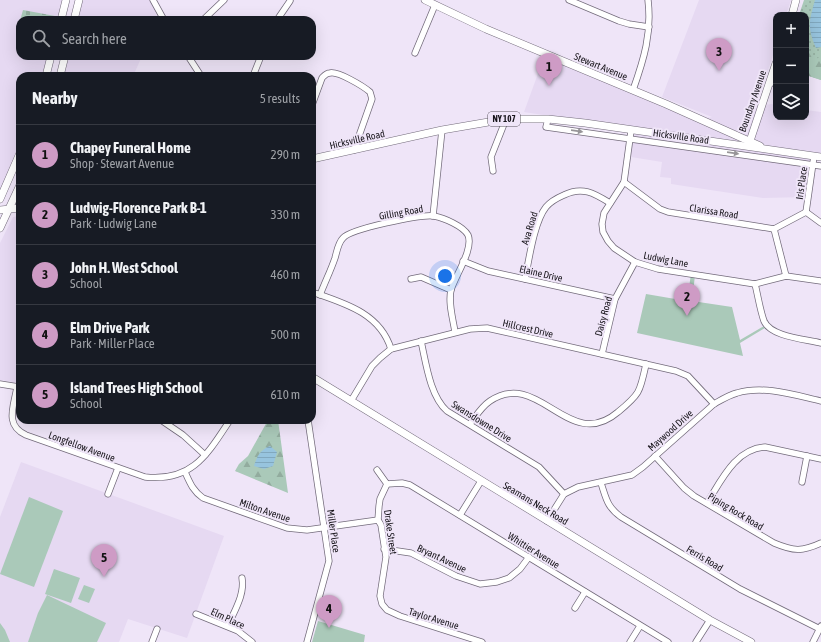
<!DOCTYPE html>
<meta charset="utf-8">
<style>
:root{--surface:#171b24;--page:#20242c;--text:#f1f3f6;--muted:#9ea1a6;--line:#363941;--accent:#ce9bc5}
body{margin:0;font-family:"Asap Condensed",sans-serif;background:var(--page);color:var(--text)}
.controls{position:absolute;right:12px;top:12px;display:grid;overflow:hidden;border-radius:8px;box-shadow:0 4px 16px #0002}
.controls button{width:36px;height:36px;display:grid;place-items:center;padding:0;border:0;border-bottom:1px solid var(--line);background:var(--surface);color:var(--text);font:20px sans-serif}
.you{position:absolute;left:445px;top:276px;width:14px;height:14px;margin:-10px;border:3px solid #fff;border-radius:50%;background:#1a73e8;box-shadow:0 0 0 6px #1a73e833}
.badge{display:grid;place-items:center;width:26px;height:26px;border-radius:50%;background:var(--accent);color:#111;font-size:13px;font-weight:700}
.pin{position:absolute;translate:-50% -33px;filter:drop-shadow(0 1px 2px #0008)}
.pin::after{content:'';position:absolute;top:21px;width:14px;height:12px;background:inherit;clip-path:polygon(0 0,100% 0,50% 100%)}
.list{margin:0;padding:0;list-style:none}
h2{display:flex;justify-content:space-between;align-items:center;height:52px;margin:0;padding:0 16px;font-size:17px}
h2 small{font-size:13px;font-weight:400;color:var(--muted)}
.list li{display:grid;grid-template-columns:26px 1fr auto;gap:12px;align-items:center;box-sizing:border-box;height:60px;padding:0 16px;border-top:1px solid var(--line)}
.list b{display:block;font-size:15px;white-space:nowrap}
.list p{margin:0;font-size:13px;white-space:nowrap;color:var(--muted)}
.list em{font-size:13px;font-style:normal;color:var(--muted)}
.icon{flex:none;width:22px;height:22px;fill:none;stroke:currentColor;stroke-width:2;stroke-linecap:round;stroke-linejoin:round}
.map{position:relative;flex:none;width:821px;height:642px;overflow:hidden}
.search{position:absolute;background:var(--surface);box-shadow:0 4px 16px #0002;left:16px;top:16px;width:300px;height:44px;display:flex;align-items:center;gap:10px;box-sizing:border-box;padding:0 14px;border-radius:12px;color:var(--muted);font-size:15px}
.panel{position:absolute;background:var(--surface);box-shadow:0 4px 16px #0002;left:16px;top:72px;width:300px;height:352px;border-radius:12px}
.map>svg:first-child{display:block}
.built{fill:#e6d9f2}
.grass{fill:url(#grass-dots)}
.forest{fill:url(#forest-firs)}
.cemetery{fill:url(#cemetery-stones)}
.park{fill:#aac9b9}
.water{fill:url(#water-rules)}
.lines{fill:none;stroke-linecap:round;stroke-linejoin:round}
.minor-casing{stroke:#736b7b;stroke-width:7}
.major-casing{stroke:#736b7b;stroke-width:8}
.minor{stroke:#fff;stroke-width:5.5}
.major{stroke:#fff;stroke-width:7}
.oneway{fill:#979598}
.labels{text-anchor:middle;stroke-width:4;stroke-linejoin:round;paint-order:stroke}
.shield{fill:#efe5f8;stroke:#58535d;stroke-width:1}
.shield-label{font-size:9px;font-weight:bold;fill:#17141a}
.street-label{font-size:10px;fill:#17141a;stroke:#efe5f8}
</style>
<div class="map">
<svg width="821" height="642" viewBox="0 0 821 642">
<defs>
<pattern id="grass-dots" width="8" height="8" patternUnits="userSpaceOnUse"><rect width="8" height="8" fill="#aac9b9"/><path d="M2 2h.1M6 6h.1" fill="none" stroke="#92ac9e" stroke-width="1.8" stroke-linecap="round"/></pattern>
<pattern id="forest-firs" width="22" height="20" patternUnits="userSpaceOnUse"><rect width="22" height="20" fill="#aac9b9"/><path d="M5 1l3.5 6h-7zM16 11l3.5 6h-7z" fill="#92ac9e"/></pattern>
<pattern id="cemetery-stones" width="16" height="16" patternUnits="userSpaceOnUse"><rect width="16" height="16" fill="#aac9b9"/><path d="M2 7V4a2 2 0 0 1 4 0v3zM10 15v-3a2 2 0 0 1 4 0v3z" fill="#92ac9e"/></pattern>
<pattern id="water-rules" width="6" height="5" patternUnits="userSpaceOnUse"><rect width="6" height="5" fill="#97c4de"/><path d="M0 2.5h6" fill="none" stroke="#81a8be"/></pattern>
</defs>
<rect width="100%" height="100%" fill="#efe5f8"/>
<g class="built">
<path d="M0 0H63L58 20H20V56H49L44 76H20V142L0 193Z"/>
<path d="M81 0H151L158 20H76Z"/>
<path d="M699 0H791L786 15H776V46L756 107 771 104 776 105V117H806V110L821 112V154L813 153 807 197 763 198 671 184V178L660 177 662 162 631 157 634 129 524 112 544 57 695 120 712 117 662 97Z"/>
<path d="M68 56H142L134 74 138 76H64Z"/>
<path d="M20 216V383L0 380V243L13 217Z"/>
<path d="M21 462 224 536 187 638 128 619 119 642H0V517Z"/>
</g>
<path class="grass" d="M804 0H821V80L806 75V15H799Z"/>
<g class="forest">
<path d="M806 40 807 50 816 59 821 56V80L806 75Z"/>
<path d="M268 420H278L288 493 235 471 239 464 248 456Z"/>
</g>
<path class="cemetery" d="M23 10 55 16V20H20V36L16 35Z"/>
<g class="park">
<path d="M691 274 695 275 692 301 732 307 740 340 764 326 765 328 740 343 743 356 637 333 646 294 687 301Z"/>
<path d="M29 497 63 511 34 587 0 574Z"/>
<path d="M54 569 80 578 71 603 45 594Z"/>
<path d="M84 585 95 589 89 603 78 599Z"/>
<path d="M47 595 106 623 97 642H28L38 613Z"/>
<path d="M318 621 365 635 364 642H312Z"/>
<path d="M0 623 5 630 10 642H0Z"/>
</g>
<g class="water">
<path d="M815 0H821V47L816 48C807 27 809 21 815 0Z"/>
<path d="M270 446 277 452 273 466 264 469 254 466C257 456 260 450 270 446Z"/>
</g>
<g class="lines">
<g class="minor-casing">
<g id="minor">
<path d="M153 0 164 20"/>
<path d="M569 0 619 21 629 24 649 27"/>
<path d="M203 20 224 0"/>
<path d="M277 20 290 1"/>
<path d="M415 53 435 5"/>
<path d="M188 56 201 76"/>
<path d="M253 76 261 56"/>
<path d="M770 82 776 84"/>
<path d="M633 90C644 59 652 33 648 0"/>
<path d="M312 105 322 78C324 76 326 73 330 73 338 71 363 86 370 92L372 99 354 150"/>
<path d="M548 119 546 127 821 166"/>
<path d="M631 131 624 182 604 213 602 224 603 232 608 241 614 248 635 262 658 269 755 284 786 276 821 281"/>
<path d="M493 171 491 157 506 119"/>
<path d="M624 182 660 209 668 212 774 229 806 212"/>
<path d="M806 212 814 156"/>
<path d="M806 212 821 223"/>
<path d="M433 216 442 130"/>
<path d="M774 229 786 276"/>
<path d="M463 261 488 271 615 299"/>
<path d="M411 279 421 277 451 290"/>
<path d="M525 279C529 260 534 222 546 207 551 201 557 198 564 195 582 186 594 193 610 203"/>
<path d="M755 284C758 296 760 310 764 321 771 337 805 339 821 343"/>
<path d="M312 292C344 303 380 313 391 349"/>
<path d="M320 295C325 282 331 270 335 258 337 251 338 243 343 238 350 229 421 214 434 216 444 218 463 226 468 235 474 249 455 276 451 290 448 303 453 319 455 332"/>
<path d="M421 341C426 363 430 396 447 411L539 467 564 494"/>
<path d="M602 354 615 299 635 262"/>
<path d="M0 384 19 387"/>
<path d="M17 387C14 406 4 425 26 435L145 477C192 482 207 455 230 420"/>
<path d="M351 401 372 366 380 358 391 349 470 329 487 328 676 371 688 376 714 404"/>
<path d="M161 420 183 435 205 455"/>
<path d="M470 424C476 416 481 407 490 401 539 368 569 454 618 412 640 394 640 392 646 364"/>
<path d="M655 456 684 488 694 496 774 543C793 551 802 552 821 543"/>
<path d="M377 470 387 484"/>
<path d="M185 472C190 483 193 491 203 498L287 528 307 530 378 520"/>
<path d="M802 482 807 456"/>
<path d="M601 483C606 498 607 507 621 517L740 589 820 629"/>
<path d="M387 484 402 483 410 485 668 642"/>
<path d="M387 484 380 499 379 506 378 520 381 525 386 557 380 596 382 604 387 610 400 616 482 642"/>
<path d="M108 494 118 468"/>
<path d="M707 503C721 481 735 449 765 447L821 459"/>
<path d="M460 515 481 481"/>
<path d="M547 521 564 494 578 487 632 475 643 467 714 404C721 400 729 395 737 393 764 385 794 395 821 401"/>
<path d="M384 549 411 553 456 576 480 584 497 582 509 578 520 569 529 557"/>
<path d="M575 608 585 592"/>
<path d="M196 614 238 631 252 642"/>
<path d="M228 626C234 611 245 595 242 578"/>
<path d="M152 642 157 629"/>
<path d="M307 642 329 561 308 420"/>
<path d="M630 642 640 626"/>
<path d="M696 642 710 620"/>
<path d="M813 642 821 626"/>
</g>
</g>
<g class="major-casing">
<g id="major">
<path d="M425 0 486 29 666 104 760 146"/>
<path d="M792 15 796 0"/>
<path d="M61 20 66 0"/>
<path d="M74 20 79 0"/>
<path d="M46 76 51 56"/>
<path d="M60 76 65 56"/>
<path d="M749 144 776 63"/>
<path d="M312 159 442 130 506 119H548L585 123 821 157"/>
<path d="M0 199 20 153"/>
<path d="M0 210 20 208"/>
<path d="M0 228 20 185"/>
<path d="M312 377 710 620 751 642"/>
</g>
</g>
<use href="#minor" class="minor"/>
<use href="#major" class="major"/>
</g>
<defs><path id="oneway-solid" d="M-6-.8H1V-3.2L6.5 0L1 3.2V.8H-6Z"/></defs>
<g class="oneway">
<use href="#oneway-solid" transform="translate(577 131) rotate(8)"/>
<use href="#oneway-solid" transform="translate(733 153) rotate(8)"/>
</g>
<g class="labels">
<rect class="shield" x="488" y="112" width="32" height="14" rx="3"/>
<g class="shield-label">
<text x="504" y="122">NY 107</text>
</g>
<g class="street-label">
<text transform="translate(601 66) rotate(22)" y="4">Stewart Avenue</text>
<text transform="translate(752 101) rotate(-71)" y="4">Boundary Avenue</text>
<text transform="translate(681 136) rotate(8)" y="4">Hicksville Road</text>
<text transform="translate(357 139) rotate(-13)" y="4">Hicksville Road</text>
<text transform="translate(801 183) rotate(-82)" y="4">Iris Place</text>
<text transform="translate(714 211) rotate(9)" y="4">Clarissa Road</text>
<text transform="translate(401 212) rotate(-10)" y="4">Gilling Road</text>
<text transform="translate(529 228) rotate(-73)" y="4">Ava Road</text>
<text transform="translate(666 259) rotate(11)" y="4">Ludwig Lane</text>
<text transform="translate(541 273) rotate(13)" y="4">Elaine Drive</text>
<text transform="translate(603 316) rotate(-75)" y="4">Daisy Road</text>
<text transform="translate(528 328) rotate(13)" y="4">Hillcrest Drive</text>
<text transform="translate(482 421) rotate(32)" y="4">Swansdowne Drive</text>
<text transform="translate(670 430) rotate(-42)" y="4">Maywood Drive</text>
<text transform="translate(82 446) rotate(20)" y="4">Longfellow Avenue</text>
<text transform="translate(536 503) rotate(31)" y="4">Seamans Neck Road</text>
<text transform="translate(265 510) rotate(19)" y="4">Milton Avenue</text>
<text transform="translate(736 511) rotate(31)" y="4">Piping Rock Road</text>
<text transform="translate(334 531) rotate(82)" y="4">Miller Place</text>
<text transform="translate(391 532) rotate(82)" y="4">Drake Street</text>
<text transform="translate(534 550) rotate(32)" y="4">Whittier Avenue</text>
<text transform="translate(442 558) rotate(25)" y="4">Bryant Avenue</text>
<text transform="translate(705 558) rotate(31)" y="4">Ferris Road</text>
<text transform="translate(228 618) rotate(25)" y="4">Elm Place</text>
<text transform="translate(434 618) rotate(17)" y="4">Taylor Avenue</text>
</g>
</g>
</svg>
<div class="controls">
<button>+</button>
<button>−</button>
<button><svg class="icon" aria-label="layers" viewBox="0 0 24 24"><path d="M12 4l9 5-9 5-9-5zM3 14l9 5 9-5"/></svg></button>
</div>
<div class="you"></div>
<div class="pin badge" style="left:549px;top:86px">1</div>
<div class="pin badge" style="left:687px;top:316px">2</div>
<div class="pin badge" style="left:719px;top:71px">3</div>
<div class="pin badge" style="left:329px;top:628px">4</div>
<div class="pin badge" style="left:104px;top:577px">5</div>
<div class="search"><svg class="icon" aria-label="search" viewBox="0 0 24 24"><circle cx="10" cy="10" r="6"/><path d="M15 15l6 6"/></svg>Search here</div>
<section class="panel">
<h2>Nearby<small>5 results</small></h2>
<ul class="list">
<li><span class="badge">1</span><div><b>Chapey Funeral Home</b><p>Shop · Stewart Avenue</p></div><em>290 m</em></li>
<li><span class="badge">2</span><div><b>Ludwig-Florence Park B-1</b><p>Park · Ludwig Lane</p></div><em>330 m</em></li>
<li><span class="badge">3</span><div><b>John H. West School</b><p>School</p></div><em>460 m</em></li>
<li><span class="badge">4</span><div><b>Elm Drive Park</b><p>Park · Miller Place</p></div><em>500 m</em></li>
<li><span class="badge">5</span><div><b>Island Trees High School</b><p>School</p></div><em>610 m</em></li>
</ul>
</section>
</div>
